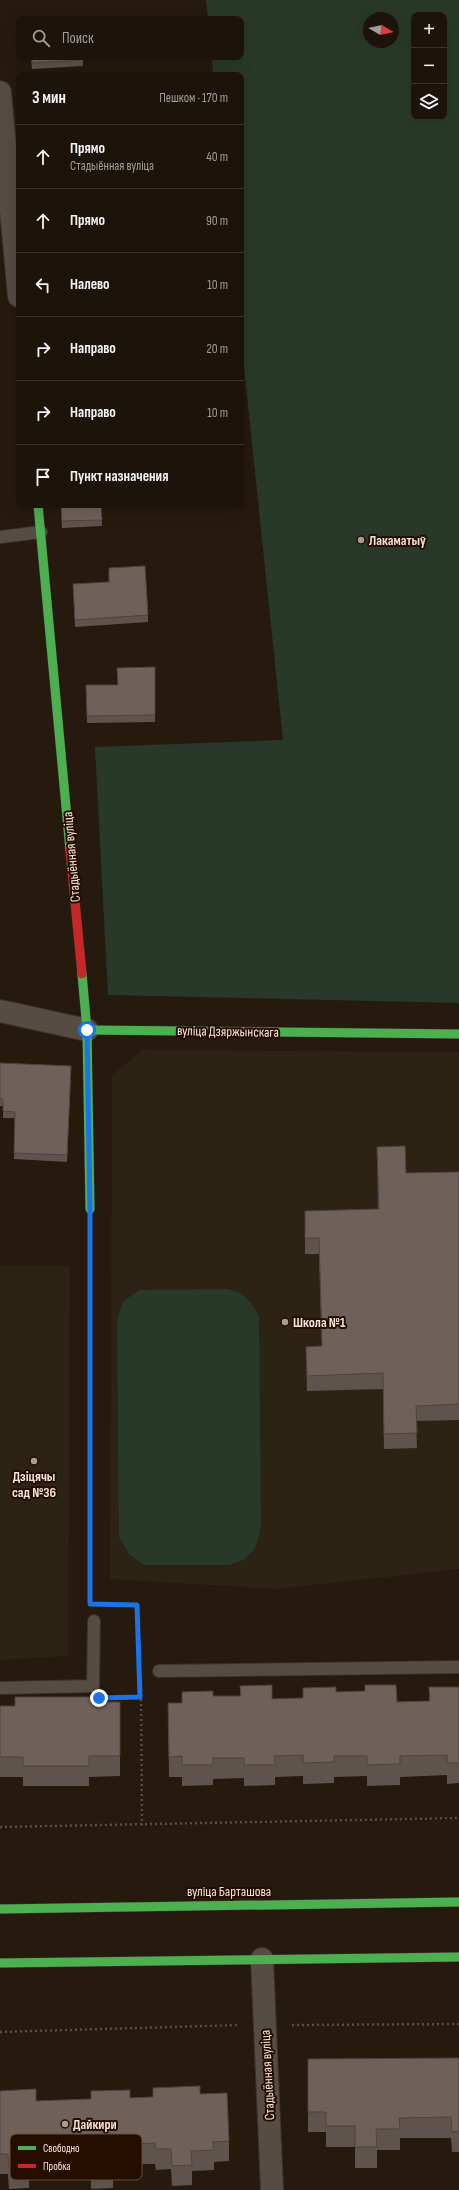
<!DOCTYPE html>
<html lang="ru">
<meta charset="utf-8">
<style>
:root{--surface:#1c130a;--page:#292018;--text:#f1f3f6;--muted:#a09e9c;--line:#3a322b}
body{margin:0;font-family:"Sofia Sans Condensed",sans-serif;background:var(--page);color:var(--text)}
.controls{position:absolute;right:12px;top:12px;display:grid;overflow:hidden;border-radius:8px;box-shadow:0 4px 16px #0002}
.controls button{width:36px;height:36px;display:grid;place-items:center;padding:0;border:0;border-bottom:1px solid var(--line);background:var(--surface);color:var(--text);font:20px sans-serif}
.compass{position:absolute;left:363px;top:12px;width:36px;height:36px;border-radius:50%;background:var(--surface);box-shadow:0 4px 16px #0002;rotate:99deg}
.stop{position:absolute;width:12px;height:12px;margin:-9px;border:3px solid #1a73e8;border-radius:50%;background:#fff}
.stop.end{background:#1a73e8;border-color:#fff;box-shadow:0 1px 4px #0008}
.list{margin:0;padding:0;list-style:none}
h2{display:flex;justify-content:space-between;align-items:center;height:52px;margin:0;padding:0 16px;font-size:17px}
h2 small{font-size:13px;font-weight:400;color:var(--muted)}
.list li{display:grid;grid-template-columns:26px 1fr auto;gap:12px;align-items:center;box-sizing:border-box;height:64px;padding:0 16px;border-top:1px solid var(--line)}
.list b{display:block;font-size:15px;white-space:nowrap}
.list p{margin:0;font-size:13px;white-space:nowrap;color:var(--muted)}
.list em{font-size:13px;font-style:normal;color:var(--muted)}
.icon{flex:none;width:22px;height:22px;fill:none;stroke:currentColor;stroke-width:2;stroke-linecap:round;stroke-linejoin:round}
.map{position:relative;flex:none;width:459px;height:2190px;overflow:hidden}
.search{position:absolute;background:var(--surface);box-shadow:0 4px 16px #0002;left:16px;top:16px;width:228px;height:44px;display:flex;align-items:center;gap:10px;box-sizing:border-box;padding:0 14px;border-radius:8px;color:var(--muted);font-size:15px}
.panel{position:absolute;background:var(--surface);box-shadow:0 4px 16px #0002;left:16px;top:72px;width:228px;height:436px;border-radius:8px}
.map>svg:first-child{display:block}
.education{fill:#2d2314}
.green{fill:#293929;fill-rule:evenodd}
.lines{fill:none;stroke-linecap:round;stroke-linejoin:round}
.lane-casing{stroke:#3c322b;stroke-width:14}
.street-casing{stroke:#3c322b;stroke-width:24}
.fast-casing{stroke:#3c322b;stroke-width:10}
.jam-casing{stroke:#3c322b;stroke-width:10}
.path{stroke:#574e46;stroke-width:2.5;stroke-dasharray:2 3;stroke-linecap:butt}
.lane{stroke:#554c44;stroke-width:12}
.street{stroke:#554c44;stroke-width:22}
.fast{stroke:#4caf50;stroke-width:9}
.jam{stroke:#c62828;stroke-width:9}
.wall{fill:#5f534d}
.building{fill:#6f605a;stroke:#4e433f}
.route{stroke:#1a73e8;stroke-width:5}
.poi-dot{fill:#ab9c90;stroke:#250e00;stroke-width:1.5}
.labels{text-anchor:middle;stroke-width:4;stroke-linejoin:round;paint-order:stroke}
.poi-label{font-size:14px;font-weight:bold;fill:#f3e2d6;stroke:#250e00;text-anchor:start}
.street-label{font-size:14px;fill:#f3e2d6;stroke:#250e00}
.key{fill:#250e00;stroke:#634e40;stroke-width:1}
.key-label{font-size:11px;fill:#f3e2d6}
</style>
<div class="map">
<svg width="459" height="2190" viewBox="0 0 459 2190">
<rect width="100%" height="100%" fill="#26190e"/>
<g class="education">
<path d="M143 1050 459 1052V1569L275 1589 110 1579 112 1075Z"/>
<path d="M0 1266H70L68 1656 0 1660Z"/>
</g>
<g class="green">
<path d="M206 0H459V1003L108 995 95 747 283 740 241 338V75H213L212 57H241V19H208ZM414 15H444V117H414ZM369 18H393V42H369Z"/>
<path d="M228 1289C245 1293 251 1301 259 1317L261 1524 259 1537 254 1550 243 1560 229 1565H144L130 1555 119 1537 117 1321 123 1301 140 1290Z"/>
</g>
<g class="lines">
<g class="lane-casing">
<g id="lane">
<path d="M0 537 41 532"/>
<path d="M159 1671 459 1667"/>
<path d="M0 1688 93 1686 94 1621"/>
</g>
</g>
<g class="street-casing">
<g id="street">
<path d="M0 92 19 296"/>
<path d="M0 1011 87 1030"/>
<path d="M262 1959 272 2190"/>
</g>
</g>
<g class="fast-casing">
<g id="fast">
<path d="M38 505 70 850"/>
<path d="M82 974 87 1030 90 1209"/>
<path d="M87 1030 459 1034"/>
<path d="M0 1909 459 1902"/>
<path d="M0 1963 459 1957"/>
</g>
</g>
<g class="jam-casing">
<path id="jam" d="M70 850 82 974"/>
</g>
<g class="path">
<path d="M90 1236V1599"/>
<path d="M108 1604 137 1605 140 1659"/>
<path d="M141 1684 142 1825"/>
<path d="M111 1698 140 1697"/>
<path d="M0 1827 459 1818"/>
<path d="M292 2025 459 2024"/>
<path d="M0 2032 239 2025"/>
</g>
<use href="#lane" class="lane"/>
<use href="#street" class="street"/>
<use href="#fast" class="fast"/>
<use href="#jam" class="jam"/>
</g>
<g class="wall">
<path d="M31 57H83V66L32 69Z"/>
<path d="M61 505H101L102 526 62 528Z"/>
<path d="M73 584 148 615V622L75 627Z"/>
<path d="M155 667V722L87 723 86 685H117Z"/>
<path d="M0 1063 71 1072 67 1162 14 1159 15 1118H3V1106H0Z"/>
<path d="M377 1147 406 1173 459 1172V1420L416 1421 417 1448 384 1449 383 1389 307 1391 306 1347 322 1346 319 1254H305V1211L378 1209Z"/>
<path d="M240 1686 272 1699H303V1688L336 1692 397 1702 429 1701V1687H459V1783L447 1784V1775L400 1777V1785L367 1786V1776L334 1777V1783L303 1784V1776L275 1777V1785L244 1786V1778L213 1779V1785L182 1786V1777H169L168 1703H182V1692L213 1696H240Z"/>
<path d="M96 1702H120V1776L89 1777V1786H23V1777H0V1706H15Z"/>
<path d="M459 2058V2152H452L451 2138H400V2150H377V2168H355V2147H326V2132H308V2059Z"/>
<path d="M153 2088 200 2094 229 2141V2161L214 2162V2170L192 2171V2185L172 2186 171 2169 156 2170 155 2164H134V2172H113V2188L91 2189V2173H76L75 2169 50 2170V2174L29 2175V2188L9 2189 8 2174H0V2091L36 2101 91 2099V2091L130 2098 153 2097Z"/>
</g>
<g class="building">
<path d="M32 57H83V60L32 63Z"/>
<path d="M61 505H101L102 520 62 521Z"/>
<path d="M145 566 148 615 75 620 73 584 109 582V568Z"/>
<path d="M155 667V715L87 716 86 685H118L117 668Z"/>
<path d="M0 1063 71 1066 67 1155 14 1153 15 1112 3 1111V1099H0Z"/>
<path d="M405 1146 406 1173 459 1172V1404L416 1406 417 1433 384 1434 383 1373 307 1376 306 1347 322 1346 319 1238H305V1211L379 1209 377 1147Z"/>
<path d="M272 1685V1699L303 1698V1688L336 1687V1692L365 1691V1685H396L397 1702 430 1701 429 1687H459V1763H447V1755L400 1756V1764L367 1765V1756H334V1762L303 1763V1755L274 1756 275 1765H244V1758H213V1765H182V1756L169 1757 168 1703H182V1692L213 1691V1696H241L240 1686Z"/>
<path d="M15 1697H96V1702H120V1756H89V1766H23V1757H0V1706H15Z"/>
<path d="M459 2058V2131L452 2132 451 2117 399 2118 400 2129H376L377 2147H355V2126H326V2112H308V2059Z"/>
<path d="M200 2086V2094L227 2093 229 2141 213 2142 214 2150 191 2151 192 2165 172 2166 171 2149H156L155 2143 133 2144 134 2152H112L113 2168 91 2169V2153H76L75 2149 50 2150V2154L28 2155 29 2168H9L8 2154H0V2091L36 2089V2101L91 2099V2091L130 2090V2098L153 2097V2088Z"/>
</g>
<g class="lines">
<path class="route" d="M87 1030 90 1209V1604L137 1605 140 1697 99 1698"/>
</g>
<g class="poi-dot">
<circle cx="361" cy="540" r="4"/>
<circle cx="285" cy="1322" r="4"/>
<circle cx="34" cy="1461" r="4"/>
<circle cx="65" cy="2124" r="4"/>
</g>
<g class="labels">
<g class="poi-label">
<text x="369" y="545">Лакаматыў</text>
<text x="293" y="1327">Школа №1</text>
<text x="34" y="1481" text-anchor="middle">Дзіцячы<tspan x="34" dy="16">сад №36</tspan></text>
<text x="73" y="2129">Дайкири</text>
</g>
<g class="street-label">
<text transform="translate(71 857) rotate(-95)" y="5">Стадыённая вуліца</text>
<text transform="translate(228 1031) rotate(1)" y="5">вуліца Дзяржынскага</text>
<text x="229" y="1896">вуліца Барташова</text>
<text transform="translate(267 2075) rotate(-93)" y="5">Стадыённая вуліца</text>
</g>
</g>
<rect x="10" y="2134" width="132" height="46" rx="6" class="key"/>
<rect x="18" y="2146" width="18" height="4" fill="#4caf50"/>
<rect x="18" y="2164" width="18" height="4" fill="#c62828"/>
<g class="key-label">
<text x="43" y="2152">Свободно</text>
<text x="43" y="2170">Пробка</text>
</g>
</svg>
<div class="controls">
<button>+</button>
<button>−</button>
<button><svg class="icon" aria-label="layers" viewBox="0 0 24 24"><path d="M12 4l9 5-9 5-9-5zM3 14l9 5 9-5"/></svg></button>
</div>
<svg class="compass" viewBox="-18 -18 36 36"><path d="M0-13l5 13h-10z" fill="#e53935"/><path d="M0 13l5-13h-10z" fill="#a09e9c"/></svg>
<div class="stop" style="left:87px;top:1030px"></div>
<div class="stop end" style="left:99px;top:1698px"></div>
<div class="search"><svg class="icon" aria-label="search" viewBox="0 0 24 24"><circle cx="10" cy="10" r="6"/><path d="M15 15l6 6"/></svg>Поиск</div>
<section class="panel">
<h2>3 мин<small>Пешком · 170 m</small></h2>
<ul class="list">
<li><svg class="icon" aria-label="ahead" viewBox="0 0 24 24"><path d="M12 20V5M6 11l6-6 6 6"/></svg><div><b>Прямо</b><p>Стадыённая вуліца</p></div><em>40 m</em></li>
<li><svg class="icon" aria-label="ahead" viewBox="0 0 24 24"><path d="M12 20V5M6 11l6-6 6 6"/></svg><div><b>Прямо</b></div><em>90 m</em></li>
<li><svg class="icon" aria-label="left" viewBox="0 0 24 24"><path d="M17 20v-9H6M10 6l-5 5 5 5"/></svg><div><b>Налево</b></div><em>10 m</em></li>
<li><svg class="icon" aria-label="right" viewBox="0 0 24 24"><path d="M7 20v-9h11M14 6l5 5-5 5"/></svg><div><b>Направо</b></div><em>20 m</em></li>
<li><svg class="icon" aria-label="right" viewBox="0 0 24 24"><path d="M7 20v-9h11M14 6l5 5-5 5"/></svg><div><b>Направо</b></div><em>10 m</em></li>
<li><svg class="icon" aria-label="arrive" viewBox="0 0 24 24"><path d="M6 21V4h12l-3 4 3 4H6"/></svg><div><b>Пункт назначения</b></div></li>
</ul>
</section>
</div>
